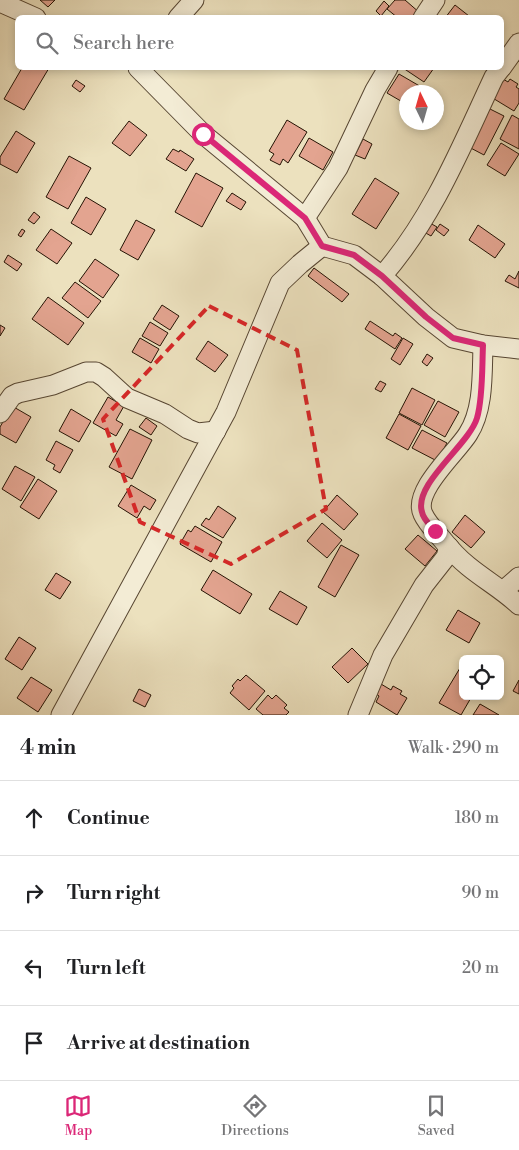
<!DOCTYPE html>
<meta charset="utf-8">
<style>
:root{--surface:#fff;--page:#f2f2f2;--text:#202124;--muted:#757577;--line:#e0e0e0;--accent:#db2777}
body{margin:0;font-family:"Libre Bodoni",serif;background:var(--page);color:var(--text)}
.controls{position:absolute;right:15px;bottom:15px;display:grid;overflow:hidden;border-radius:8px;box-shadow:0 2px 8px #0003}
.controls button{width:45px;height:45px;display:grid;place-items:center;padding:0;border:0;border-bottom:1px solid var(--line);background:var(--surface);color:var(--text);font:25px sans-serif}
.compass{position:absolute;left:399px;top:85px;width:45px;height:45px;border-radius:50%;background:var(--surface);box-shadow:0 2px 8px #0003;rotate:355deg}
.stop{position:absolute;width:15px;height:15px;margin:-11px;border:4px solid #db2777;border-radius:50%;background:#fff}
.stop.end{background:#db2777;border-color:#fff;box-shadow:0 1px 5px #0008}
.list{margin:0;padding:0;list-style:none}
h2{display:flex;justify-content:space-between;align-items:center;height:65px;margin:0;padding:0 20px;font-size:21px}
h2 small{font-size:16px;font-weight:400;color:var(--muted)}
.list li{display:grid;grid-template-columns:32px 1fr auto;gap:15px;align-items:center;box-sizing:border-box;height:75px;padding:0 20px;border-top:1px solid var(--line)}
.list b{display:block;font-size:19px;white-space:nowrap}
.list em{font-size:16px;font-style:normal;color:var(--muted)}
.icon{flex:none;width:28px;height:28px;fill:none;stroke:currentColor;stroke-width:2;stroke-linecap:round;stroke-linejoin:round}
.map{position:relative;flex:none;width:519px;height:715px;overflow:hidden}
.search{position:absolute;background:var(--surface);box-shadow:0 2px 8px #0003;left:15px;right:15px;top:15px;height:55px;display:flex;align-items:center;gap:12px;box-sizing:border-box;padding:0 18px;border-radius:8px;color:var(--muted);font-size:19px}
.sheet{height:365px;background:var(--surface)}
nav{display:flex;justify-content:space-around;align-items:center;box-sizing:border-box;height:70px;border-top:1px solid var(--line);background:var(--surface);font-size:14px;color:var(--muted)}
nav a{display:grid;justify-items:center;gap:2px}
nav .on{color:var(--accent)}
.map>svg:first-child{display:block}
.building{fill:#e3a490;stroke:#251304}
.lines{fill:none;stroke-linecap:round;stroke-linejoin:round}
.minor-casing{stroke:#574632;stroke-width:21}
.minor{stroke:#f3ecd5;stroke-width:19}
.route{stroke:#db2777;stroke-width:6}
.marked{fill:none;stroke:#d62828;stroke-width:4;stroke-dasharray:10 6;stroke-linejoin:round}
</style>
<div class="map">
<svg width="519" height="715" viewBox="0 0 519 715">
<rect width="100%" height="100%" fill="#ece1be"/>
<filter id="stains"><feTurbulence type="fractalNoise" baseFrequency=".004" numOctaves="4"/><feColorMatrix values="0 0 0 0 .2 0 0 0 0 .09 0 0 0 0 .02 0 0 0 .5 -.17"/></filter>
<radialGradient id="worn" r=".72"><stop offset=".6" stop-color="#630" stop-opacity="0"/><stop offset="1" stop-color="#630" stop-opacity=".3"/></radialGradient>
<g class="building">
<path d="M40 0H55L48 7Z"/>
<path d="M395 0H405L420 13 416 18H398L387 9Z"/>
<path d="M384 1 389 6 381 16 376 11Z"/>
<path d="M455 5 469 16 467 18H445Z"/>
<path d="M22 68H49L24 110 4 99Z"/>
<path d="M403 68H434L424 82Z"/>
<path d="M399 74 423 88 421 92H406V104L387 93Z"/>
<path d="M503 79 508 82 510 79 518 84 516 87 519 89V103L514 111 491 97Z"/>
<path d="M76 80 85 86 80 92 72 86Z"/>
<path d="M484 106 504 116 484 155 465 145Z"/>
<path d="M512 115 519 119V149L500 139Z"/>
<path d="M287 120 307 132 288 163 283 159 280 165 270 160 274 154 269 151Z"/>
<path d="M129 121 147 135 130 156 112 143Z"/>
<path d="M16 131 35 143 17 173 0 164V157Z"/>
<path d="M309 138 333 152 323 170 299 156Z"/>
<path d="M363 139 372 144 365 159 355 155Z"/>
<path d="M501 143 519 154 505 176 487 165Z"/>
<path d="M173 149 179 152 180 150 194 159 186 171 166 159Z"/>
<path d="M69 156 91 168 68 209 46 197Z"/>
<path d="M196 173 223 188 202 227 175 212Z"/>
<path d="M375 178 399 193 376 229 352 214Z"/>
<path d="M232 193 246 202 241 210 226 201Z"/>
<path d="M86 197 106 209 91 235 71 223Z"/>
<path d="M34 212 40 217 34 224 28 220Z"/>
<path d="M136 220 155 230 138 260 120 250Z"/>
<path d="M430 223 437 227 431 236 424 232Z"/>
<path d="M440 224 449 230 444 236 436 230Z"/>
<path d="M478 225 505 244 495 258 469 240Z"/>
<path d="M22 229 25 231 21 237 18 235Z"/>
<path d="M51 229 72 243 57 264 36 250Z"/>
<path d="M8 255 22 264 17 271 4 262Z"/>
<path d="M95 259 119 275 103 298 79 281Z"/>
<path d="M314 268 349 294 342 302 308 276Z"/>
<path d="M519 271V288L505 281 509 275 515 279Z"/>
<path d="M75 282 101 301 88 318 62 298Z"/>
<path d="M48 297 84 323 68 345 32 319Z"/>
<path d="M162 305 179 316 170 330 153 319Z"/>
<path d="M370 321 393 336 395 333 402 338 395 349 365 329Z"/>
<path d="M150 322 168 333 160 346 142 336Z"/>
<path d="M0 325 5 328 0 336Z"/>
<path d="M140 338 159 349 151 363 132 352Z"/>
<path d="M403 338 413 344 400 365 391 359Z"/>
<path d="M208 341 228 355 215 372 196 359Z"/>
<path d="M427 354 433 358 427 366 422 362Z"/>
<path d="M380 381 386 384 381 392 375 389Z"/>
<path d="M412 388 435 400 422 425 399 413Z"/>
<path d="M108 397 124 406 116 420 123 424 116 436 93 423Z"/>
<path d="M438 401 459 412 445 437 424 425Z"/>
<path d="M12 406 31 417 16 443 0 434V427Z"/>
<path d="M71 409 91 421 79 442 59 431Z"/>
<path d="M399 414 421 426 408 450 386 438Z"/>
<path d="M146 418 157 426 151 435 139 427Z"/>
<path d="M130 429 152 440 132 479 109 467Z"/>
<path d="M422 430 447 443 437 461 412 448Z"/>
<path d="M56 441 73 450 60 473 53 469 55 465 46 460Z"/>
<path d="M15 466 35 477 21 501 2 489Z"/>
<path d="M38 479 57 491 39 519 20 507Z"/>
<path d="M131 485 156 500 150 510 144 506 137 518 118 506Z"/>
<path d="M337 495 358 514 344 530 323 512Z"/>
<path d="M218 506 236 518 223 538 201 525 206 518 209 520Z"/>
<path d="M465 515 485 532 471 548 452 532Z"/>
<path d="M322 523 342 540 327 558 307 541Z"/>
<path d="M195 526 222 542 211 562 180 544 188 530 191 532Z"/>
<path d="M418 535 437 551 425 566 405 549Z"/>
<path d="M341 545 359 555 335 597 318 587Z"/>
<path d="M213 570 252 594 240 614 201 590Z"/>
<path d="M56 573 71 582 60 599 45 590Z"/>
<path d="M280 591 307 607 297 625 269 609Z"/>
<path d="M458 610 480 623 469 643 446 630Z"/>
<path d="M19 637 36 648 22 670 5 659Z"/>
<path d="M352 648 368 664 348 683 332 667Z"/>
<path d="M460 668 463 670V696H472L461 715 439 703Z"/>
<path d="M246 675 265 691 249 710 230 693 234 688 232 686 238 679 240 681Z"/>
<path d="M31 677 52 690 38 712 17 698Z"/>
<path d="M519 680V694L513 691Z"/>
<path d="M381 684 391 690 393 686 402 691 400 694 407 698 397 715 376 702 379 696 375 693Z"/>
<path d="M139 689 151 695 145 707 133 701Z"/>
<path d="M268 695 272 699 276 695 287 705 284 708 289 712 286 715H263L256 709Z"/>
<path d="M480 704 499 715H473Z"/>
</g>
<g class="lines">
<g class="minor-casing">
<g id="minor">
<path d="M0 2 36 18"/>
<path d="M178 18 194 0"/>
<path d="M423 18 435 0"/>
<path d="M502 67 519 43"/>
<path d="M138 68 203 134 305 218 322 246 354 255 382 276 426 317 453 338 483 345 519 349"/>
<path d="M305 218 338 168 375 90 388 68"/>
<path d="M382 276C433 218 462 145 494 77L501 68"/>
<path d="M483 345C482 374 484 409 468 434 457 452 412 491 423 514 427 523 435 531 441 538 449 548 458 558 468 566 485 580 503 590 519 605"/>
<path d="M0 413 12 396 18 393 53 385 86 372H96L104 377 127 398 165 414 188 429 198 433 216 431"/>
<path d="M503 591 519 577"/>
<path d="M61 715 226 412 280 283 300 264 322 246"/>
<path d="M358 715 383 655 424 585 446 557 449 547"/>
</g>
</g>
<use href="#minor" class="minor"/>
</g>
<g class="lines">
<path class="route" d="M203 134 305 218 322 246 354 255 382 276 426 317 453 338 483 345C482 366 483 398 477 418 469 445 413 484 422 512 423 519 431 526 435 531"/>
</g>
<path class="marked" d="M209 306 297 350 326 509 231 564 140 522 103 419Z"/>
<rect width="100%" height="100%" filter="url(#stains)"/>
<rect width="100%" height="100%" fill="url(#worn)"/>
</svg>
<div class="controls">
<button><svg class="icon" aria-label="locate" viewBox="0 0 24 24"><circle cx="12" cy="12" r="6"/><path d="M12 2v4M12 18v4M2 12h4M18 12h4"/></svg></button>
</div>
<svg class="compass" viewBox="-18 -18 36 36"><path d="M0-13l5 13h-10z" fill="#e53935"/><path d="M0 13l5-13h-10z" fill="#757577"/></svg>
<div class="stop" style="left:203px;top:134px"></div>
<div class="stop end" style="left:435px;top:531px"></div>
<div class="search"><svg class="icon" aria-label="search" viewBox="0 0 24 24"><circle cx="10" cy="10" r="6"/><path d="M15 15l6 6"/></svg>Search here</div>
</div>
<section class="sheet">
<h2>4 min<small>Walk · 290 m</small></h2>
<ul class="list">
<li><svg class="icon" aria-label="ahead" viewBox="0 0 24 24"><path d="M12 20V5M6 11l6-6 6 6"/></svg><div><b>Continue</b></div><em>180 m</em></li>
<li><svg class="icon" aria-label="right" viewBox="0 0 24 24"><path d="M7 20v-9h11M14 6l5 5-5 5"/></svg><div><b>Turn right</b></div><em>90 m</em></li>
<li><svg class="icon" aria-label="left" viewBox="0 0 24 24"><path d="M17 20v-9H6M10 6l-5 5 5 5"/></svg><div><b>Turn left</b></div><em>20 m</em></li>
<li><svg class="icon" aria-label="arrive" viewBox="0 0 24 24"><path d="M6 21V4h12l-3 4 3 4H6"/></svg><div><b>Arrive at destination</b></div></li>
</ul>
</section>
<nav>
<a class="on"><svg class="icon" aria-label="map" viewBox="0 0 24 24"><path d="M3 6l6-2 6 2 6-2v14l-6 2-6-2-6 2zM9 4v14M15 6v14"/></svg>Map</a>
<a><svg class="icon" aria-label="directions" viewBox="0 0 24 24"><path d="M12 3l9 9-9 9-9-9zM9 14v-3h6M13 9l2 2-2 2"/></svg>Directions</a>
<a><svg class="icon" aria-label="saved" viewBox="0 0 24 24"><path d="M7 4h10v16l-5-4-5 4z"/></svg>Saved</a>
</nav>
